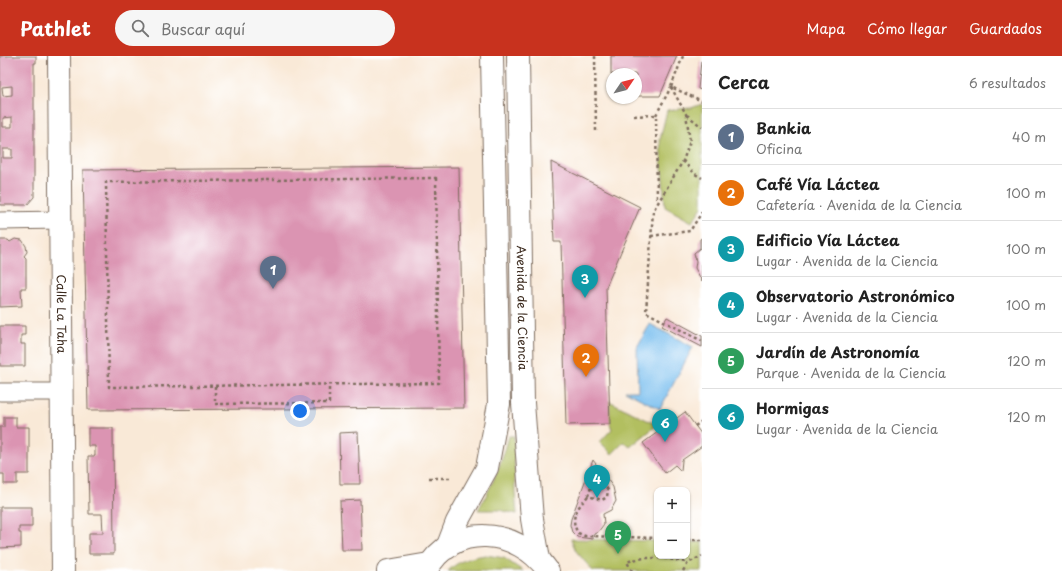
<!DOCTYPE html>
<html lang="es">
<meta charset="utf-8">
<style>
:root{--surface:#fff;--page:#f6f6f6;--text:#222;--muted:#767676;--line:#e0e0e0;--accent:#c8321e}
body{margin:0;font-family:"Playpen Sans",sans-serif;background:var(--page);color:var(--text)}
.controls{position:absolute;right:12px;bottom:12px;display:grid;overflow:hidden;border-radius:8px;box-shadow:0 1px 3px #0004}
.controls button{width:36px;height:36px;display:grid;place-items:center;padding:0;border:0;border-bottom:1px solid var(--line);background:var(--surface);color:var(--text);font:20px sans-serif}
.compass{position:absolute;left:606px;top:12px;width:36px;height:36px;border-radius:50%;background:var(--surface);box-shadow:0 1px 3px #0004;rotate:55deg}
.you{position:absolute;left:300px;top:355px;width:14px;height:14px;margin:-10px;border:3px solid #fff;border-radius:50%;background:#1a73e8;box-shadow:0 0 0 6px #1a73e833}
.badge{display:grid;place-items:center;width:26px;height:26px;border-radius:50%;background:var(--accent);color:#fff;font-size:13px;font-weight:700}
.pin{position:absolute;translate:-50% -33px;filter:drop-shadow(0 1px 2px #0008)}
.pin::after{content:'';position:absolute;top:21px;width:14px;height:12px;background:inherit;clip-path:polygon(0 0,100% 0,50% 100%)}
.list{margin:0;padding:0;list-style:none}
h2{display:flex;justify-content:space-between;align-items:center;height:52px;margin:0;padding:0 16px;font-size:17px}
h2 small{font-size:13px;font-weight:400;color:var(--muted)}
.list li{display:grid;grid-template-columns:26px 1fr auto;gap:12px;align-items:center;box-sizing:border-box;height:56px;padding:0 16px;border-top:1px solid var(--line)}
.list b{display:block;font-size:15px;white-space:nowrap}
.list p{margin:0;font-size:13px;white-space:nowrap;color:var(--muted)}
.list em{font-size:13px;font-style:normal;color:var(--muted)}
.icon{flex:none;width:22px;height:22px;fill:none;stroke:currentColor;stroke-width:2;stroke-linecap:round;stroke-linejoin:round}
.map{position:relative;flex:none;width:702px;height:515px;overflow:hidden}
header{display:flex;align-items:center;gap:24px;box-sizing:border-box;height:56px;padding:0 20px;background:var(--accent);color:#fff}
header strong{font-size:19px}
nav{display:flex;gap:22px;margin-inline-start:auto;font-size:14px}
.search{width:280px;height:36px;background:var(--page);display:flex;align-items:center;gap:10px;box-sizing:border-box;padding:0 14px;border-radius:22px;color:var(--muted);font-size:15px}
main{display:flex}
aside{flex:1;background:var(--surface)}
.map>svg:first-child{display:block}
.green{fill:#b2bf61;stroke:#767440}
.water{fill:#77bdee;stroke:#597486}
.building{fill:#db94b2;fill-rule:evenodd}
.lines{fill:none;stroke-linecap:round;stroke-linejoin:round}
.street-casing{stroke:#7e6d5f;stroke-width:19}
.secondary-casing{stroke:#7e6d5f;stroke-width:24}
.primary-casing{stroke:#7e6d5f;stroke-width:24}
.path{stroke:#7e6d5f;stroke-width:2.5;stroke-dasharray:3 3;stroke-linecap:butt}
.street{stroke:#fff;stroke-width:17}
.secondary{stroke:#fff;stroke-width:22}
.primary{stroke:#fff;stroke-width:22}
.labels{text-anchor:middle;stroke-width:4;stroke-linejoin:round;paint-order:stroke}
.street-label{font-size:12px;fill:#3b2a1e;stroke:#fff}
</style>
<header>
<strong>Pathlet</strong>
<div class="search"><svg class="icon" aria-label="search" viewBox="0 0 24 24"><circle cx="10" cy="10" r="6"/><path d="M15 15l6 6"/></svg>Buscar aquí</div>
<nav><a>Mapa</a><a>Cómo llegar</a><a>Guardados</a></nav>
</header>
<main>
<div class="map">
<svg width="702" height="515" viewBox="0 0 702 515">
<rect width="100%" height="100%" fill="#fff"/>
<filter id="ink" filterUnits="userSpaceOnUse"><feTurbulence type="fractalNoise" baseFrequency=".025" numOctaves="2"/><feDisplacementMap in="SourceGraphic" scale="8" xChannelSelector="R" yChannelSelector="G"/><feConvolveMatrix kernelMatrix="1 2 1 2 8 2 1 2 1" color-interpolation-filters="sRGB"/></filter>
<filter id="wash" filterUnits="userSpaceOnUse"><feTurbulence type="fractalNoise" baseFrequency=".012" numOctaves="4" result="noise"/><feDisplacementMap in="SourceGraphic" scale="16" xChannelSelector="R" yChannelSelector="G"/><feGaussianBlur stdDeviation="0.9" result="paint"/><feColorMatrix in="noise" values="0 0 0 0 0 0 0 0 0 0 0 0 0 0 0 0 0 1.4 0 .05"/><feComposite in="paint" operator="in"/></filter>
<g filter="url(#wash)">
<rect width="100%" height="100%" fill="#f9e9d7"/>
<g class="green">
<path d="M702 48V151L692 166 665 151 660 84 667 54 691 52Z"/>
<path d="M609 345 657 369 630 391 624 386 612 398 600 386 612 373 610 368Z"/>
<path d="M509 380H514L515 437 517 458 499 454H478C492 430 502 407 509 380Z"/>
<path d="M571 483 657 485V500H687V486H702V515H593L576 495Z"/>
<path d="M486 499 504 502 523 515H448C459 504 472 501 486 499Z"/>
</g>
<path class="water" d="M650 268 693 291 660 353 625 335H638L637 291Z"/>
<g id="blocks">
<g class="building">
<path d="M0 0H36V7H34V141L27 149H0ZM12 30V39L3 40 2 31ZM12 61V71H3V62ZM3 93H12V102H3Z"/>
<path d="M611 0H677L660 40H636V18H611Z"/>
<path d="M701 5H702V34L698 33Z"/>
<path d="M551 106 640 151 606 231 610 368 566 369 561 186H554Z"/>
<path d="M459 111 464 352 88 354 83 114Z"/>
<path d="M702 182V225L695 212 696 205 694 197 700 192V183Z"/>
<path d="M15 183 22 184 26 190 27 196 24 200 26 202V232H21L22 250 0 251V184H8L10 186Z"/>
<path d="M667 261 702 280V291L662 270Z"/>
<path d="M0 270H25V279H21V288H25V310H0Z"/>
<path d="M685 356 702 379V390L682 404 681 415 675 409 665 417 643 387Z"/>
<path d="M4 361H16V371H29V418H17V428H4V418H0V371H4Z"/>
<path d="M88 372H113L114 498H89V477H103L102 458H89L88 400H95V390H88Z"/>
<path d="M358 376 360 428H340L339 377Z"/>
<path d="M593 404 613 431 616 445 611 454 603 458 604 468 598 476 594 478 593 483 577 481 572 476 570 469 571 463Z"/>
<path d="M360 444 362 494H342L340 445Z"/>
<path d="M0 451H32V471H19V477H21V491L0 492Z"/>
</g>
</g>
</g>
<g filter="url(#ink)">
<use href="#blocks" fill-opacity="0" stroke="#7e6d5f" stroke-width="1"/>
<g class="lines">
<g class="street-casing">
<g id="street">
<path d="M0 165 60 164"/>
<path d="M0 336H62"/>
</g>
</g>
<g class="secondary-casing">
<g id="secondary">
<path id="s1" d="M59 0 63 515"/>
<path id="s2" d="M518 0 523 347 532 463 539 503"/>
<path d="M447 492 457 466 487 412 499 348 492 0"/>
</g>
</g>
<g class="primary-casing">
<g id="primary">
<path d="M388 515 429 508"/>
<path d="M426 515C452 465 519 472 548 515"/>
</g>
</g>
<g class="path">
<path d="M595 0 596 75"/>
<path d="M683 0 671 31 702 45"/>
<path d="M671 31 686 58 690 85 683 105 653 155 646 256 702 285"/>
<path d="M656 59 671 31"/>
<path d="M687 59 702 71"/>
<path d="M634 60 656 59 657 145"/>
<path d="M683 105 695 118 702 122"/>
<path d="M436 122 439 327 109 331 106 126Z"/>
<path d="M651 180 690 175 702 156"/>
<path d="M215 330V348L329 347V329"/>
<path d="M695 370 702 365"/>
<path d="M596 417 608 434 607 441 602 444 588 440Z"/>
<path d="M429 422H450"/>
<path d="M588 440C577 452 569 462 578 477L585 480 657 482"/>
<path d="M687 484H702"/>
<path d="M632 515 627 506C644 499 671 502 688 507"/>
<path d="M683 515 688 507 702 500"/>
</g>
<use href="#street" class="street"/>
<use href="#secondary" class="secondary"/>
<use href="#primary" class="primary"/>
</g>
</g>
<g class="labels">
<g class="street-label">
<text dy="4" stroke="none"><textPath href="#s2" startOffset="252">Avenida de la Ciencia</textPath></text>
<text dy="4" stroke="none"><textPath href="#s1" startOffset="258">Calle La Taha</textPath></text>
</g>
</g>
</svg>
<div class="controls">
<button>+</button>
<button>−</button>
</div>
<svg class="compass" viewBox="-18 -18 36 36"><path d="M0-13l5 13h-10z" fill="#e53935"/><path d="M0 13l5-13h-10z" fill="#767676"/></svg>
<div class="you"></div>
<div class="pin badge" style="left:273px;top:233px;background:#5c6f8a">1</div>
<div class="pin badge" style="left:586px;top:321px;background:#e8710a">2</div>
<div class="pin badge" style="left:585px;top:242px;background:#0f9aa8">3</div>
<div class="pin badge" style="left:597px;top:442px;background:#0f9aa8">4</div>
<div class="pin badge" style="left:618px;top:498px;background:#2e9e5b">5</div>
<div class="pin badge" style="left:665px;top:386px;background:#0f9aa8">6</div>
</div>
<aside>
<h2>Cerca<small>6 resultados</small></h2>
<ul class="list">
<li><span class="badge" style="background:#5c6f8a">1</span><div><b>Bankia</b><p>Oficina</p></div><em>40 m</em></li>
<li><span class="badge" style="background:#e8710a">2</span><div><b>Café Vía Láctea</b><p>Cafetería · Avenida de la Ciencia</p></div><em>100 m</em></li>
<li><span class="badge" style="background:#0f9aa8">3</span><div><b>Edificio Vía Láctea</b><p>Lugar · Avenida de la Ciencia</p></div><em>100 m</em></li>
<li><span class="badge" style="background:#0f9aa8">4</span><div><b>Observatorio Astronómico</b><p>Lugar · Avenida de la Ciencia</p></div><em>100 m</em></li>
<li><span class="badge" style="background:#2e9e5b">5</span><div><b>Jardín de Astronomía</b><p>Parque · Avenida de la Ciencia</p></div><em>120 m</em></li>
<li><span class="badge" style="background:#0f9aa8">6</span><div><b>Hormigas</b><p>Lugar · Avenida de la Ciencia</p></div><em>120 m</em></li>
</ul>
</aside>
</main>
